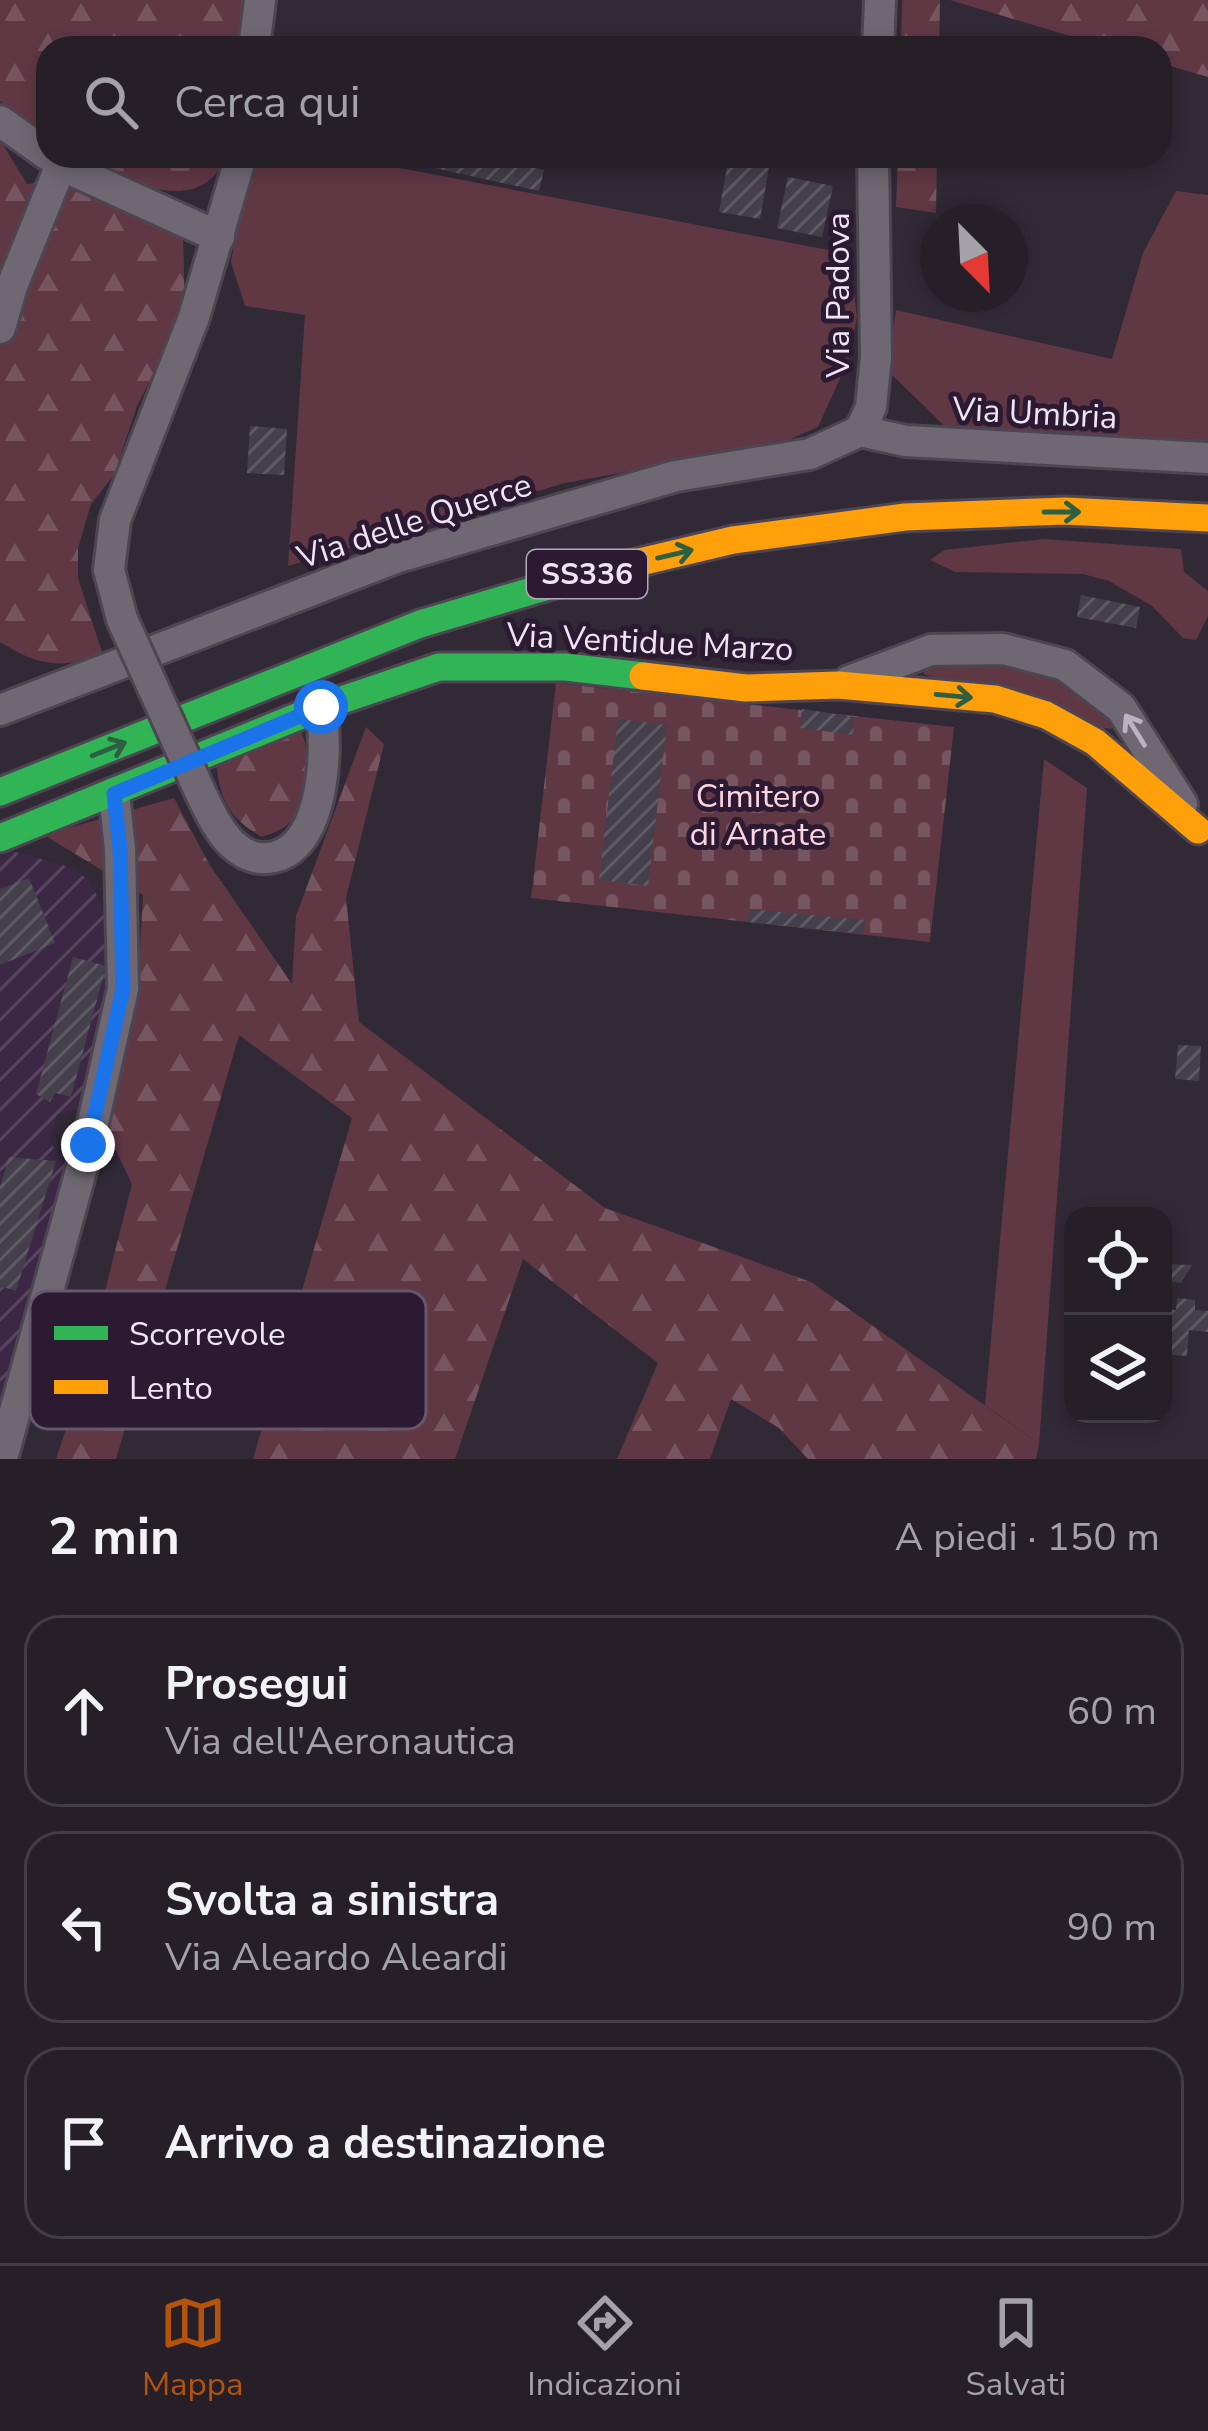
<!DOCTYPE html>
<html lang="it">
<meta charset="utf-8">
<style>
:root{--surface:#261f28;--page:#322c34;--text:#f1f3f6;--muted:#a4a2a8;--line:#423d45;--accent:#b45309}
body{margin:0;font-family:"Nunito Sans",sans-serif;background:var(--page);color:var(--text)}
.controls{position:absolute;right:36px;bottom:36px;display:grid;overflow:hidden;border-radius:24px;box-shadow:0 6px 18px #0003}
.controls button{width:108px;height:108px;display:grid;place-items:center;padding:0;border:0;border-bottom:3px solid var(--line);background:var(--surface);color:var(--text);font:60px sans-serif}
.compass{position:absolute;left:920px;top:204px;width:108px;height:108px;border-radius:50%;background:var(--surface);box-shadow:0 6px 18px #0003;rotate:156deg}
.stop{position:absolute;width:36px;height:36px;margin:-27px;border:9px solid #1a73e8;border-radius:50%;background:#fff}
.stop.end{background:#1a73e8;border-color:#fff;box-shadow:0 3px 12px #0008}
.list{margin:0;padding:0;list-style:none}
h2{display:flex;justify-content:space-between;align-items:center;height:156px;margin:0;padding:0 48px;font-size:51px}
h2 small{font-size:39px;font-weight:400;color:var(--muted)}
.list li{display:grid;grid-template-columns:78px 1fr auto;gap:36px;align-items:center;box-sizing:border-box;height:192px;margin:0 24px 24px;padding:0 24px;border:3px solid var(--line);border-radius:36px}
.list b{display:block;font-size:45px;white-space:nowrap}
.list p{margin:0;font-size:39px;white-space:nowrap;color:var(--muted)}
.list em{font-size:39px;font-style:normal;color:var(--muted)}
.icon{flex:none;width:66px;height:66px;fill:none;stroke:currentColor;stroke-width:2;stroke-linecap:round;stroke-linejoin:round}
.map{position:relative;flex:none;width:1208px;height:1459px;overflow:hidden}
.search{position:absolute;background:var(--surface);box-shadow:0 6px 18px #0003;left:36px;right:36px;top:36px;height:132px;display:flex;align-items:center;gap:30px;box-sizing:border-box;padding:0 42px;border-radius:36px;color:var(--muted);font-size:45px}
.sheet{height:804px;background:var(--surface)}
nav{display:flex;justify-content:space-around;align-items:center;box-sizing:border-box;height:168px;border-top:3px solid var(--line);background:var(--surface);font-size:33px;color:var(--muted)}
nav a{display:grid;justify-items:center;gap:6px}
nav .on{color:var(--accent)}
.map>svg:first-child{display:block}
.industrial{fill:url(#industrial-furrows)}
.green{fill:#603844}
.forest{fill:url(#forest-firs)}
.cemetery{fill:url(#cemetery-stones)}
.building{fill:url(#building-hatch)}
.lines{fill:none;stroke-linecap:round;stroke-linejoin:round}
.street-casing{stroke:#4d4551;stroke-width:36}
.fast-casing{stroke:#4d4551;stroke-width:33}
.slow-casing{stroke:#4d4551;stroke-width:33}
.street{stroke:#6f6873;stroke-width:30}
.fast{stroke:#30b455;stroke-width:27}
.slow{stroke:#ff9f0a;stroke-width:27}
.street-bridge-casing{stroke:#4d4551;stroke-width:36;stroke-linecap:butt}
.street-bridge{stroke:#6f6873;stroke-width:30}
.oneway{stroke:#2d5f42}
.oneway2{stroke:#bcb3c1}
.route{stroke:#1a73e8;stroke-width:15}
.labels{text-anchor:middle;stroke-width:10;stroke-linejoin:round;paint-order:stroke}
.shield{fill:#2b1a32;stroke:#b5a8ba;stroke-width:3}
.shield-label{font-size:30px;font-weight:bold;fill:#f0e5f5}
.street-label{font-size:33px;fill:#f0e5f5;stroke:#2b1a32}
.park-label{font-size:33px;fill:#fed5de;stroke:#2b1a32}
.key{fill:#2b1a32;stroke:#66576c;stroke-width:3}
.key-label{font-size:33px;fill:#f0e5f5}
</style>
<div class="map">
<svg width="1208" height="1459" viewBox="0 0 1208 1459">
<defs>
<pattern id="industrial-furrows" width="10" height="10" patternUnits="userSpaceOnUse" patternTransform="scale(3)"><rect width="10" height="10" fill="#3c2744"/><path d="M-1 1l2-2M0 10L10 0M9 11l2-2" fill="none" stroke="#584660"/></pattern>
<pattern id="forest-firs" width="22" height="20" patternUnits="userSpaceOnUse" patternTransform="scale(3)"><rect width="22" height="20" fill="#603844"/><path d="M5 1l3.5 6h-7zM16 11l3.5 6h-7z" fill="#775560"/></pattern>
<pattern id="cemetery-stones" width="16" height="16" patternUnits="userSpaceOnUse" patternTransform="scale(3)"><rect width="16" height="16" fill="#603844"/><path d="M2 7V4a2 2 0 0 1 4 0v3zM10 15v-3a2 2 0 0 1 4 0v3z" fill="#775560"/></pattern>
<pattern id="building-hatch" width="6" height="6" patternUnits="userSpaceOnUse" patternTransform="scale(3)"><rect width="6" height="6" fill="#443f4a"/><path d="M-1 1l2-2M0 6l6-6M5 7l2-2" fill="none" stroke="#5f5b65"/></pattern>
</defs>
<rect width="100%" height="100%" fill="#322936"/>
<path class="industrial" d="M12 851 69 867 89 880 106 914 113 939 115 985 83 1107 57 1115 49 1141 71 1169 0 1416V856Z"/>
<g class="green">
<path d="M249 156H337L849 254 857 317 848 361 818 427 779 444 565 483 288 566 305 315 245 306 231 262Z"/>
<path d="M1176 191 1208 195V452L957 438 888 371 896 310 1112 359 1143 253Z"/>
<path d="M1044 539 1181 549 1184 572 1208 591V616L1196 640 1183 638 1152 606 1109 581 1083 574 955 572 930 560 944 550Z"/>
<path d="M925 664C978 665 1038 662 1084 693 1094 700 1104 710 1113 718L1116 724 1112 729 1104 728 924 674 921 668Z"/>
<path d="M1044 759 1087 788 1039 1444 985 1405Z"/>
</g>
<g class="forest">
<path d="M0 0H253L246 48H48V139L0 101Z"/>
<path d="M902 0H940L939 48H901Z"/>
<path d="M950 0H1208V77L1160 63V48H1110Z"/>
<path d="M0 140 27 184 71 179 151 214 183 238 185 311 137 406 114 475 91 504 78 548V578L103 655C59 669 39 666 0 642Z"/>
<path d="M75 156H226C199 223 119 177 75 156Z"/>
<path d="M898 156H937L936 213 896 207Z"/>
<path d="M366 727 384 744 346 898 359 1022 605 1208 811 1282 1039 1444 1036 1459H808L779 1428 731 1399 710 1459H617L658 1363 523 1259 455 1459H253L352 1118 239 1035 116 1459H56L82 1382 132 1184 107 1132 137 1005 143 895 44 835 174 798 209 864 292 984 296 916Z"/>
<path d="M299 729C314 749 307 807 288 824 282 830 270 834 262 837 229 818 220 800 216 762Z"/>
</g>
<path class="cemetery" d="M556 683 954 727 930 942 531 898Z"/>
<g class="building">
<path d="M412 156H482L544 170 539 191 411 163Z"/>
<path d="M729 156H771L760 219 719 212Z"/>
<path d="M788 177 833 186 822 237 777 228Z"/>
<path d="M250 426 287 429 284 475 247 473Z"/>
<path d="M1081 595 1140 607 1136 628 1077 617Z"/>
<path d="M802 709 855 717 853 735 800 728Z"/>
<path d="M618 719 667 725 648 886 599 880Z"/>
<path d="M29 878 55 943 0 965V889Z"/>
<path d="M749 909 865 920 864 934 747 922Z"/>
<path d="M73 957 106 966 71 1097 55 1093 50 1102 36 1094Z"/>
<path d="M1178 1045 1201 1046 1199 1081 1175 1079Z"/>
<path d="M9 1157 56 1161 16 1291 0 1286V1186Z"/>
<path d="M1163 1264 1192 1265 1181 1283 1163 1281Z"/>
<path d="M1177 1298 1195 1300V1310L1208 1311V1332L1189 1330 1187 1356 1163 1354V1309L1176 1310Z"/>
</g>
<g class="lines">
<g class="street-casing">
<g id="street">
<path d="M254 48 260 0"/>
<path d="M878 48 880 0"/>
<path d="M0 121 48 155"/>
<path d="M0 328 12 286 61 165 219 237"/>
<path d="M860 431 906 441 1208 458"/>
<path d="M860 431 871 407 876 357 873 156"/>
<path d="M122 619 109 570 115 520 194 317 241 156"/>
<path d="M849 681 931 650 1003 649 1065 665 1121 708 1182 804"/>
<path d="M0 710 398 557 676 476 810 454 860 431"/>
<path d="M202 796C210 812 218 830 232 844 244 855 257 861 274 857 325 845 328 748 321 707"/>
<path d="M2 1459 88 1145 123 989 120 849 114 793"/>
</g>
</g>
<g class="fast-casing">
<g id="fast">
<path d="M0 792 420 624 589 574"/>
<path d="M0 838 321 707 439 667H566L643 676"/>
</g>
</g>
<g class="slow-casing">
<g id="slow">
<path d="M589 574 733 540 905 517 1065 511 1208 518"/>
<path d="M643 676 746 688 838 685 995 699 1046 715 1095 742 1198 830"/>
</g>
</g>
<use href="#street" class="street"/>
<use href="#fast" class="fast"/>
<use href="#slow" class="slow"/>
<g class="street-bridge-casing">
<path id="street-bridge" d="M122 619 202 796"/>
</g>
<use href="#street-bridge" class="street-bridge"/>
</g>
<defs><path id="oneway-shaft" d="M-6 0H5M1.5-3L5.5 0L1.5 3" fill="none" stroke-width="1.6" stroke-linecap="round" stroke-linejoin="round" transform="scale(3)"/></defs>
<g class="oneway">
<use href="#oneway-shaft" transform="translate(1062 512)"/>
<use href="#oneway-shaft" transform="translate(675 554) rotate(-13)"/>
<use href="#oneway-shaft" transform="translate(954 696) rotate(5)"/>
<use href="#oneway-shaft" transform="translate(109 749) rotate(-22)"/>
</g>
<use class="oneway2" href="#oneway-shaft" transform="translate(1135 730) rotate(-122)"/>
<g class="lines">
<path class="route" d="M88 1145 123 989 120 849 114 794 321 707"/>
</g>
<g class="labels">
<rect class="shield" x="527" y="550" width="120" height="48" rx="9"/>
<g class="shield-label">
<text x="587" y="584">SS336</text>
</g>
<g class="street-label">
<text transform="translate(837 295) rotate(-90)" y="12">Via Padova</text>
<text transform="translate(1035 412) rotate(3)" y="12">Via Umbria</text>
<text transform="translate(414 520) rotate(-18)" y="12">Via delle Querce</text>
<text transform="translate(650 641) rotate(3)" y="12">Via Ventidue Marzo</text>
</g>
<g class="park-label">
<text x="758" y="807">Cimitero<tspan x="758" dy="38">di Arnate</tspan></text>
</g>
</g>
<rect x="30" y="1291" width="396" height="138" rx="18" class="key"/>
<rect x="54" y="1326" width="54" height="14" fill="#30b455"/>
<rect x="54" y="1380" width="54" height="14" fill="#ff9f0a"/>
<g class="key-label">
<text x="129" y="1345">Scorrevole</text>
<text x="129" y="1399">Lento</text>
</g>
</svg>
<div class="controls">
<button><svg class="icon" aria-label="locate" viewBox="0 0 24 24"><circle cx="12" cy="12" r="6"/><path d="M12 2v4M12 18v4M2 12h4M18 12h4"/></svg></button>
<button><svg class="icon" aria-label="layers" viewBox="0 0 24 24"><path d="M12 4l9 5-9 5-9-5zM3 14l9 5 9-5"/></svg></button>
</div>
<svg class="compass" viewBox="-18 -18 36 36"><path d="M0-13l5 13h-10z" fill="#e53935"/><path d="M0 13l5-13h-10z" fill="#a4a2a8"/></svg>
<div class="stop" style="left:321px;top:707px"></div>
<div class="stop end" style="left:88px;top:1145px"></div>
<div class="search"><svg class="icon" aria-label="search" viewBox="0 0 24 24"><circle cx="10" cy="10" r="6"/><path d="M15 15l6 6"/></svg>Cerca qui</div>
</div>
<section class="sheet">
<h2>2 min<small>A piedi · 150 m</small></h2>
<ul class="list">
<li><svg class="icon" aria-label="ahead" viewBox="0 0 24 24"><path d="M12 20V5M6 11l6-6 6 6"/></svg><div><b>Prosegui</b><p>Via dell'Aeronautica</p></div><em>60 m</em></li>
<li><svg class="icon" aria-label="left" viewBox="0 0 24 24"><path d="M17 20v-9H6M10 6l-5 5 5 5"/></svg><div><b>Svolta a sinistra</b><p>Via Aleardo Aleardi</p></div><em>90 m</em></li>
<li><svg class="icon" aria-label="arrive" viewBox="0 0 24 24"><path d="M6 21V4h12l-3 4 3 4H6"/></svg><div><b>Arrivo a destinazione</b></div></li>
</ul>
</section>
<nav>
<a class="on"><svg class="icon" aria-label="map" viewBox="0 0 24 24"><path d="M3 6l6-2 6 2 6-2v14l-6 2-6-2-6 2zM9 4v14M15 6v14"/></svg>Mappa</a>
<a><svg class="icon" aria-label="directions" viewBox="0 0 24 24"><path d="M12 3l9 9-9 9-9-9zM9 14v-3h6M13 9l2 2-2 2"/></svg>Indicazioni</a>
<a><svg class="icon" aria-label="saved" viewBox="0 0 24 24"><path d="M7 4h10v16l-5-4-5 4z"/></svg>Salvati</a>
</nav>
